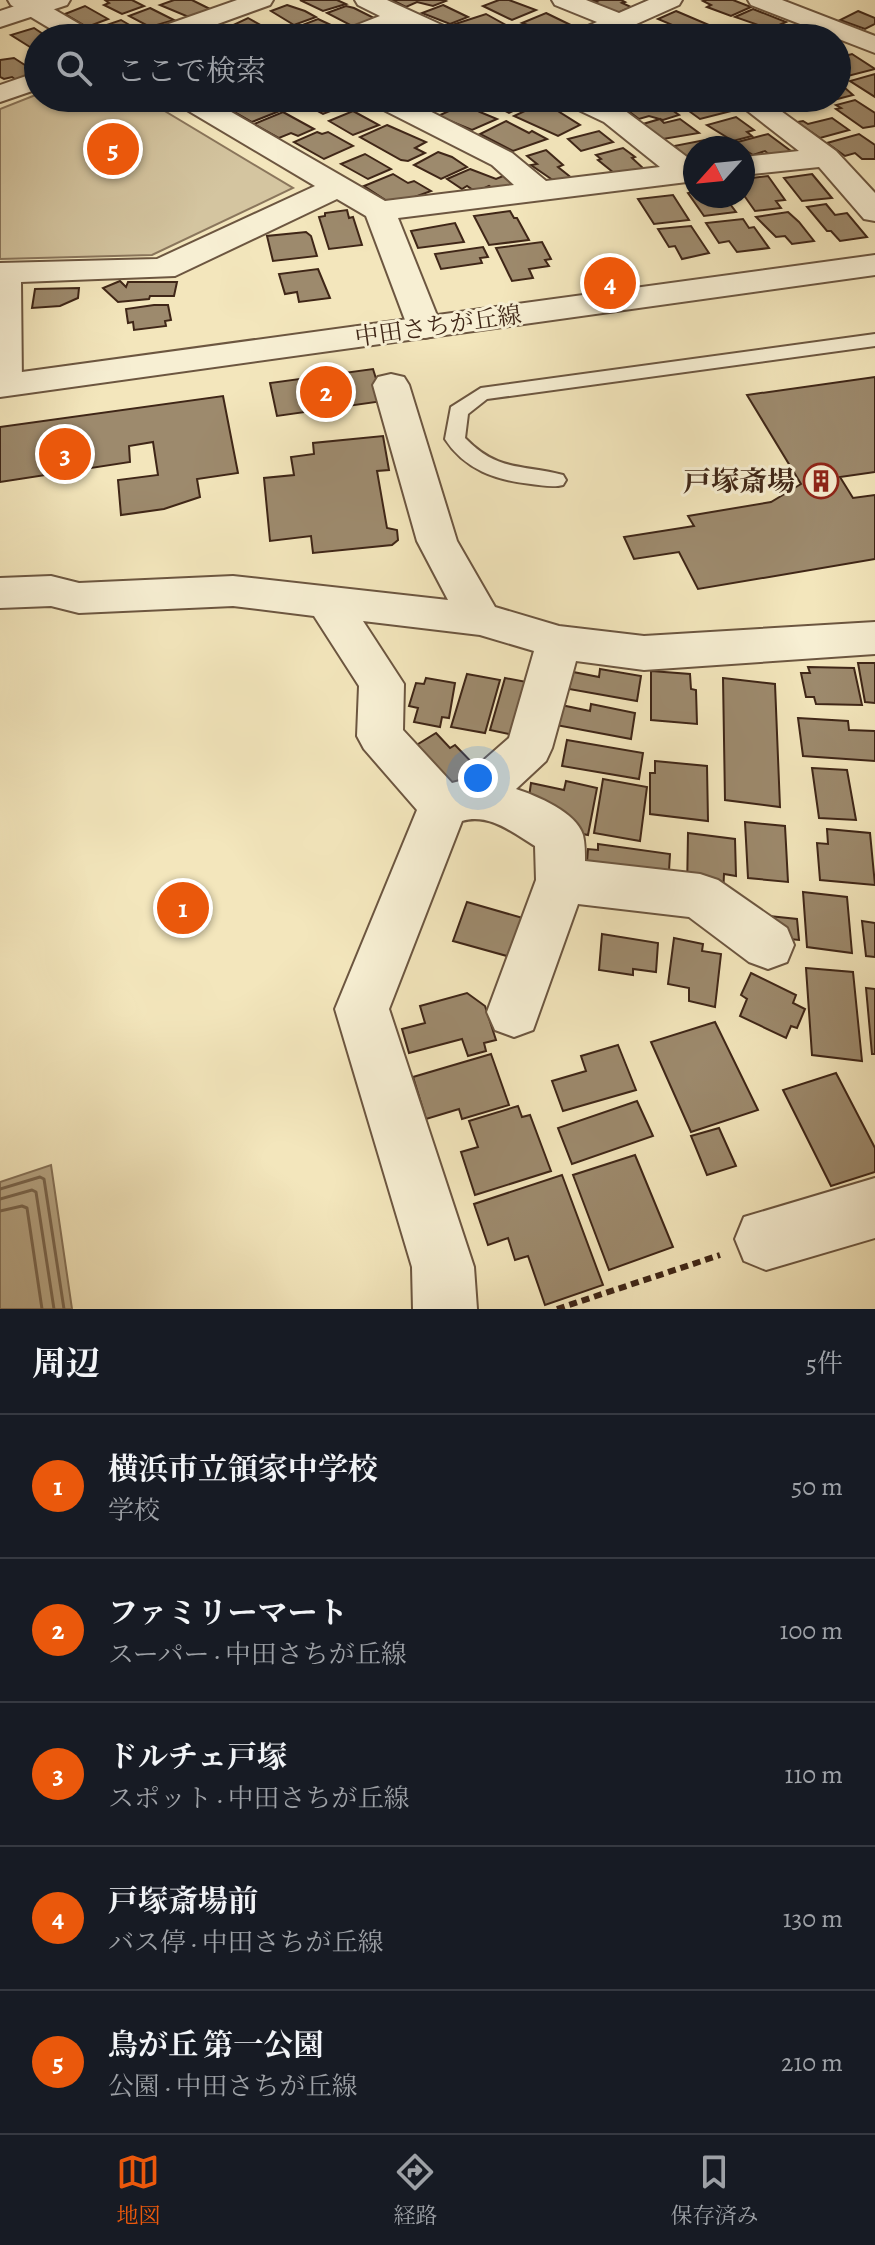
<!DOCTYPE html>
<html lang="ja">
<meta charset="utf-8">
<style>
:root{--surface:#171b24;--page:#242831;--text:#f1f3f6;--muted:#9ea1a6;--line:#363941;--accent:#ea580c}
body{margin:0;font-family:Alegreya,"Noto Serif JP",serif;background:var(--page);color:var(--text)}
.compass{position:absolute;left:683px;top:136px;width:72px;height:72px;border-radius:50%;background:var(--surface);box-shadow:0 2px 6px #0004;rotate:243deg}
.you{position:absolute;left:478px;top:778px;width:28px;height:28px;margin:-20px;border:6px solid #fff;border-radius:50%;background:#1a73e8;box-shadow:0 0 0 12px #1a73e833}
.badge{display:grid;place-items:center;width:52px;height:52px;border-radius:50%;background:var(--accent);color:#fff;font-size:26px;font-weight:700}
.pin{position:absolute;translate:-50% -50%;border:4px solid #fff;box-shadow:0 2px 8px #0006}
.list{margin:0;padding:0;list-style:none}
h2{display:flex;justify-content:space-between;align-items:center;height:104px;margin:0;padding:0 32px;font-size:34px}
h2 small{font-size:26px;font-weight:400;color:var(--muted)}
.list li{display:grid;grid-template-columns:52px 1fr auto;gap:24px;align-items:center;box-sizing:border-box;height:144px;padding:0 32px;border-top:2px solid var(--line)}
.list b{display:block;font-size:30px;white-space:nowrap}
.list p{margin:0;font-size:26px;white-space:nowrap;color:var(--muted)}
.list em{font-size:26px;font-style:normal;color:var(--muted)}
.icon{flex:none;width:44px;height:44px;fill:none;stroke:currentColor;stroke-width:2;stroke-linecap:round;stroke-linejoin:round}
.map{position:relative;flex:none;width:875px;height:1309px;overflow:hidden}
.search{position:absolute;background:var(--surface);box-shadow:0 2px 6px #0004;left:24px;right:24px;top:24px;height:88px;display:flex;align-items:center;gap:20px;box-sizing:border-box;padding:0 28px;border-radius:44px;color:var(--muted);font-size:30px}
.sheet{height:824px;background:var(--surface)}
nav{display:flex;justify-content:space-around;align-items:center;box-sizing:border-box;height:112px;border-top:2px solid var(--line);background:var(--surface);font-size:22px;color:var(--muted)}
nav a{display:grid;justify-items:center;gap:4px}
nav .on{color:var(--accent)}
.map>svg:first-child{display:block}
.green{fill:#d4c5a0;stroke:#8a765c;stroke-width:2}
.water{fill:#b6a584;stroke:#867258;stroke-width:2}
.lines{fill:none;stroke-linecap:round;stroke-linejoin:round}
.shore{stroke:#7a664e;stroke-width:3}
.building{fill:#9d8a6d;stroke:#3f2617;stroke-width:2}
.service-casing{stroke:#6c5640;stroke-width:4}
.minor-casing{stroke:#6c5640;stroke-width:4}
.tertiary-casing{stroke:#6c5640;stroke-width:4}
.path{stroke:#3f2617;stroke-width:6;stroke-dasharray:8 5;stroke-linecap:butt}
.service{fill:#f7efd3;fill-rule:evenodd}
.minor{fill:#f7efd3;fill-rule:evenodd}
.tertiary{fill:#f7efd3;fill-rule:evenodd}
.labels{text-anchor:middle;stroke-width:6;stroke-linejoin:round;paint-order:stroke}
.far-street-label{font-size:24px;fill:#3f2617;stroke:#f7efd3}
.poi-label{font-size:28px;font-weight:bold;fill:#3f2617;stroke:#f7efd3;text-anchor:end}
</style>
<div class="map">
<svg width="875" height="1309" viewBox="0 0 875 1309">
<rect width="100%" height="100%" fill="#f3e6bc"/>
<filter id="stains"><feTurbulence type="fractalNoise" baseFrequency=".0025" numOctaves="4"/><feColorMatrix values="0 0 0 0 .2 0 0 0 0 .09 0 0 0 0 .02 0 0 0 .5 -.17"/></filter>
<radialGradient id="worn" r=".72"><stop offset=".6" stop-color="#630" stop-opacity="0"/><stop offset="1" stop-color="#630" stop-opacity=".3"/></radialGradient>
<path class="green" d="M38 94V98H143L293 188 152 255 0 259V109Z"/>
<path class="water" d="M51 1165 72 1309H0V1182Z"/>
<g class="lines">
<g class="shore">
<path d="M0 1189 40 1177 44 1179 64 1309"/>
<path d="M0 1199 32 1190 36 1192 54 1309"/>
<path d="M0 1211 22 1206 27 1208 42 1309"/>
</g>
</g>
<g class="building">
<path d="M105 0H132L144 6 122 14 104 5 109 3Z"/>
<path d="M174 0H192L212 10 191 18 160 5Z"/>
<path d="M300 0H337L346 4 323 11Z"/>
<path d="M392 0H444L446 1 433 6 417 2 406 7Z"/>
<path d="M499 0H509L536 10 512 20 483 6Z"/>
<path d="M591 0H621L625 2 622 3 631 7 616 14 593 4 597 2Z"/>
<path d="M706 0H733L751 7 731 16 707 7 711 5 703 1Z"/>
<path d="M287 5 305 11 316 17 294 25 271 11Z"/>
<path d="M443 5 468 17 450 24 422 13Z"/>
<path d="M85 6 108 19 87 27 65 14Z"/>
<path d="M346 6 354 8 378 20 354 27 327 13Z"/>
<path d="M150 8 174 20 150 27 129 16Z"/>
<path d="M753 9 786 22 770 29 735 17Z"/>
<path d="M676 11 709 25 691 33 658 19Z"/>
<path d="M858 11 875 18V24L865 29 840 20Z"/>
<path d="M546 13 579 29 555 35 522 23Z"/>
<path d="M486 14 504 24 486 34 474 29 464 33 449 26Z"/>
<path d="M248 18 273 32 250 38 229 27Z"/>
<path d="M318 19 344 31 345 33 333 38H319L297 27Z"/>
<path d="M121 20 138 30 132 32 142 38H115L109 34 103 37 92 30Z"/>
<path d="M719 26 748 38 699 37Z"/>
<path d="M34 28 49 38H38V45L30 47 11 35Z"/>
<path d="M852 54 875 69 844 77 837 72V58Z"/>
<path d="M14 58 31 69 35 74 16 80 12 77 4 79 0 77V60Z"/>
<path d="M875 74V97L850 81Z"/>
<path d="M837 81 853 95 826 102 820 98H837Z"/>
<path d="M234 98H254L277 112 252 122 224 106Z"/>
<path d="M314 98H334L346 105 323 114 303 103Z"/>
<path d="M403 98H458L464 101 448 109 443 106 433 110Z"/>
<path d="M480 98H525L520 100 528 104 509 113Z"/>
<path d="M655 98 679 115 663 120 649 116 639 119 623 107Z"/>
<path d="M712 98H719L735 110 700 119 682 106Z"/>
<path d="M762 98H806L812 102 775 107Z"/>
<path d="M855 100 875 113V126L863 128 836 109 841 108 836 105Z"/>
<path d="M546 101 562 109 558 111 580 125 558 136 514 116Z"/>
<path d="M464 104 480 112 497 119 472 130 438 116Z"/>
<path d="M353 111 379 125 353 135 329 121Z"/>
<path d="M283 112 314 129 298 136 291 133 279 138 254 124Z"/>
<path d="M736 117 754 130 747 132 752 136 733 141 707 125Z"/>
<path d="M832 118 849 130 820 138 797 122 803 121 808 124Z"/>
<path d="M660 119 664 123 680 119 699 133 663 139 643 124Z"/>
<path d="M506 121 529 133 532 131 547 139 513 151 480 134Z"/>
<path d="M387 125 426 142 415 148 425 153 408 161 401 160 360 137Z"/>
<path d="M599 131 613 142 581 151 568 139Z"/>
<path d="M317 132 322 134 328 132 353 146 324 159 294 142Z"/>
<path d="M768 134 791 151 771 156 765 151 753 155 734 143Z"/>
<path d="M859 134 875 145V159H862L855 153 845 156 827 143Z"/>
<path d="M710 139 722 148H695V160L692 161 674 146Z"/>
<path d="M623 148 635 157 632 158 644 169 614 173 598 160 601 159 596 155Z"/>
<path d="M546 150 563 165 558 167 573 179 557 183 531 165 537 164 527 156Z"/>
<path d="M438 152 452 157 467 167 441 179 414 165Z"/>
<path d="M365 154 391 169 368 179 341 164Z"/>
<path d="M470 169 496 179 503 176 516 182 497 191 489 186 476 192 467 186 462 189 447 179Z"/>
<path d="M393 174 408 183 414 181 431 191 393 205 364 186Z"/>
<path d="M812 174 832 198 802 201 784 178Z"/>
<path d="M768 176 785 200 776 201 781 208 755 211 743 194V191L747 190 743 179Z"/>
<path d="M691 190H695V196H724L736 212 704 216 688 193 692 192Z"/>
<path d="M673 195 689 220 654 224 638 199Z"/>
<path d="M826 204 835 215 847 213 867 237 840 241 831 231H827L807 207Z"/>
<path d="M347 210 349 218 353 217 362 245 329 249 319 217 325 216V213Z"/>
<path d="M510 211 514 218H517L529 240 489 245 474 216Z"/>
<path d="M788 212 799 222 814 241 792 244 785 236 776 237 756 217Z"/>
<path d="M743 219 749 228 754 227 769 248 737 252 729 241 719 243 706 223Z"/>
<path d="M455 223 464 242 418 248 411 231Z"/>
<path d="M691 226 709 253 682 259 675 246 669 247 658 229Z"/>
<path d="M306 232 311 236 317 256 273 261 267 236Z"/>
<path d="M542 242 551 259 545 260 549 266 529 269 533 278 512 281 496 248Z"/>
<path d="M483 247 488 257 480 258 482 263 441 269 435 254Z"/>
<path d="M318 269 330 298 299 302 297 292 285 294 279 274Z"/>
<path d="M120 281 126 287 128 282H177L174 296H150L149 299 118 302 103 288Z"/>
<path d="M79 288 78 298 60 306 32 308 35 289Z"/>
<path d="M154 305H168L171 320 165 321 166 326 134 330 133 322 128 323 126 309Z"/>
<path d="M373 369 383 401 277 416 270 383Z"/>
<path d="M875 377V472L840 477 853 498 875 495V559L698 589 679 552 634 559 624 537 694 526 688 516 771 502 801 484 747 395Z"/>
<path d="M223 396 238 473 197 479 200 497 164 509 121 515 118 480 158 475 153 442 129 446 130 462 0 482V427Z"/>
<path d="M383 436 389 470 377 471 387 528 397 530 398 540 392 545 313 553 311 536 270 541 264 478 294 475 291 457 314 454 313 443Z"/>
<path d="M858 663H875V703L865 702Z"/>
<path d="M808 667 854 668 862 705 816 704 814 697H806L801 673H810Z"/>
<path d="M600 669 641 676 637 701 569 689 573 672 599 677Z"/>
<path d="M651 671 690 674 691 689 696 690 697 724 651 720Z"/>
<path d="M467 674 500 680 485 733 451 727Z"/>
<path d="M426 678 455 683 449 718 442 717 440 727 414 722 418 708 409 706 416 683 424 684Z"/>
<path d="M505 678 537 684 528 738 490 730Z"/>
<path d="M723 678 775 684 780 807 725 800Z"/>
<path d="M591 704 635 713 631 739 556 725 561 705 590 711Z"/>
<path d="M798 718 848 721 849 730 875 731V761L803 756Z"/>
<path d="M436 733 450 748 455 745 483 774 457 790 415 746Z"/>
<path d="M567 740 643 753 639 779 562 766Z"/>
<path d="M655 761 707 766 708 821 650 814V773H655Z"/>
<path d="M812 768 847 770 856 820 819 818Z"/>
<path d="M603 779 647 787 640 841 594 833Z"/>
<path d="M566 781 597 788 588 835 551 828 529 797 531 783 564 790Z"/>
<path d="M745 822 785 826 788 882 748 878Z"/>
<path d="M827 829 870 833 875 885 820 880 817 843 828 844Z"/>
<path d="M688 833 735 839 736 876 724 874 723 896 687 891Z"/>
<path d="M598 844 670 854 668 887 586 876 588 849 598 850Z"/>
<path d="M803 892 847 897 852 953 807 947Z"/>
<path d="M467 902 526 919 514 958 453 941Z"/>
<path d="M760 915 797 919 799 940 769 937Z"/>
<path d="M862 921 875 923V957L866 956Z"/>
<path d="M602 934 658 943 656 972 633 969V975L599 970Z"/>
<path d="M674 938 703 944 702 951 721 954 715 1007 689 1001V988L668 984Z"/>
<path d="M806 968 853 972 862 1061 812 1055Z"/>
<path d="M751 973 796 995 793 1003 805 1009 797 1028 791 1026 786 1038 740 1016 747 999 741 995Z"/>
<path d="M866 988 875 989V1054H872Z"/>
<path d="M467 993 485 1006 496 1040 484 1043 486 1051 468 1056 462 1039 409 1053 402 1029 425 1023 420 1006Z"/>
<path d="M715 1022 758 1110 691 1132 651 1042Z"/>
<path d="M618 1045 636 1090 563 1111 552 1081 586 1071 581 1056Z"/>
<path d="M491 1054 509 1105 462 1119 459 1109 426 1119 413 1077Z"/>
<path d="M836 1073 875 1148V1172L831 1186 783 1090Z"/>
<path d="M637 1101 653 1136 572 1164 558 1128Z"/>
<path d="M518 1106 522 1117 530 1115 551 1171 475 1195 461 1152 478 1147 469 1121Z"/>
<path d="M719 1128 736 1166 707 1175 691 1136Z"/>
<path d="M635 1155 673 1247 609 1270 573 1175Z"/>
<path d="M562 1175 603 1285 545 1305 528 1256 515 1260 508 1238 488 1245 474 1204Z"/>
</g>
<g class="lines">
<g class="service-casing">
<path id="service" d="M875 334V346L487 399 468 414 465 438C498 472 521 464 563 475L566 480 563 485C552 488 542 485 531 484 496 480 465 470 445 439L451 407 481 388Z"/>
</g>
<g class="minor-casing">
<g id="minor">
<path d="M8 0H38L93 32 97 38H66L11 5Z"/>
<path d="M237 0H273L270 5 179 38H142L146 32Z"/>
<path d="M355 0H387L457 32 461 38H427L401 25 370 38H335L339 32 380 16 358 5Z"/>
<path d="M552 0H586L619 13 649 0H682L679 5 605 38H570L574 32 597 22 555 5Z"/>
<path d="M748 0H782L875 36V53L751 5Z"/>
<path d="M38 72V89L0 102V85Z"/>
<path d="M173 98H207L385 201 514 185 492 165 372 104 368 98H404L512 153 546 181 660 167 604 122 566 104 562 98H598L624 110 695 163V181L398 218 442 328 437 335 425 338 413 335 408 328 366 216 337 199 175 276 21 282 22 385 17 393 0 395V263L157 259 315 186 177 104Z"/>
<path d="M731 98H763L836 151 875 193V221L864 219 819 167 743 175V157L799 151Z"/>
<path d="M391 374 404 377 409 385 457 541 495 607 559 626 644 636 875 622V654L644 670 576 661 552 748 546 761 516 789C537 796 576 812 583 835 585 843 585 853 585 861L700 874 718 880 787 928 794 945 787 962 768 969 749 962 689 917 578 904 533 1030 514 1037 495 1030 487 1012 536 880 535 846C512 832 489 813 462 821L389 1009 474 1267 477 1309H413L412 1267 335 1009 417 810 364 749 357 736 359 686 314 616 233 606 79 613 51 606 0 608V578L51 576 79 583 233 576 448 600 417 541 373 385 378 377ZM363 621 480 635 534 651 509 738 460 781 452 783 403 730 404 684Z"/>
<path d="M875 1178V1238L766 1270 744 1261 735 1239 744 1217Z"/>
</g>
</g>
<g class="tertiary-casing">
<g id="tertiary">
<path d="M33 0H70L67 5 0 27V11Z"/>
<path d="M875 255V275L0 397V375Z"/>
</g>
</g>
<path class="path" d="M557 1309 720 1255"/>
<use href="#service" class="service"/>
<use href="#minor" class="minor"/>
<use href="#tertiary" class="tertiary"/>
</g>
<defs>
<g id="building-ring" transform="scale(1.8)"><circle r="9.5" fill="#f7efd3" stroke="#8f2418" stroke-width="1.5"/><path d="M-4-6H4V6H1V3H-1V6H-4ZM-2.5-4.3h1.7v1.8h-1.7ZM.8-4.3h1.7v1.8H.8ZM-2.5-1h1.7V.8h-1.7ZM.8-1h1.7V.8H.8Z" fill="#8f2418"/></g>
</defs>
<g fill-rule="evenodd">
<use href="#building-ring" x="821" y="481"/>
</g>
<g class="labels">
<g class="far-street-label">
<text transform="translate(438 326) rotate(-8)" y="8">中田さちが丘線</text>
</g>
<g class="poi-label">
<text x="795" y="491">戸塚斎場</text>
</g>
</g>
<rect width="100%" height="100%" filter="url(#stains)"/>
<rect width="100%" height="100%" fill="url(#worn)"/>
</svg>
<svg class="compass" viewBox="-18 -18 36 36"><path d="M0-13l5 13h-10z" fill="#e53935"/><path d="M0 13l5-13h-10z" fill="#9ea1a6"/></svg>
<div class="you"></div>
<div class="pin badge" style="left:183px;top:908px">1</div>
<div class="pin badge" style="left:326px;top:392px">2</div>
<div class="pin badge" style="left:65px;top:454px">3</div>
<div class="pin badge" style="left:610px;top:283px">4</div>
<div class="pin badge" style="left:113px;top:149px">5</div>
<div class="search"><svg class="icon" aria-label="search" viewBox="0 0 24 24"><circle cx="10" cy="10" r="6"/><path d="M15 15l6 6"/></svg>ここで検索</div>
</div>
<section class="sheet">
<h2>周辺<small>5件</small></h2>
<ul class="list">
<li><span class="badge">1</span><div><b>横浜市立領家中学校</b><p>学校</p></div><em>50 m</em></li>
<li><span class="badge">2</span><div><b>ファミリーマート</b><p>スーパー · 中田さちが丘線</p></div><em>100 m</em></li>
<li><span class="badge">3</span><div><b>ドルチェ戸塚</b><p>スポット · 中田さちが丘線</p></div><em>110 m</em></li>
<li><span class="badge">4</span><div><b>戸塚斎場前</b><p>バス停 · 中田さちが丘線</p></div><em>130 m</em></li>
<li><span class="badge">5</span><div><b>鳥が丘 第一公園</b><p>公園 · 中田さちが丘線</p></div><em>210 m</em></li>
</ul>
</section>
<nav>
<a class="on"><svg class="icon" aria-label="map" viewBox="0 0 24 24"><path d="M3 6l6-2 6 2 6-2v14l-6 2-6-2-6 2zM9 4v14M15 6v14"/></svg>地図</a>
<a><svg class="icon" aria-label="directions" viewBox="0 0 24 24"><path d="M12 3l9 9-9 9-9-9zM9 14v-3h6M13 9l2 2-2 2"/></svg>経路</a>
<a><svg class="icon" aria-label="saved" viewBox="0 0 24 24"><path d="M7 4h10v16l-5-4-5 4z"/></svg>保存済み</a>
</nav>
